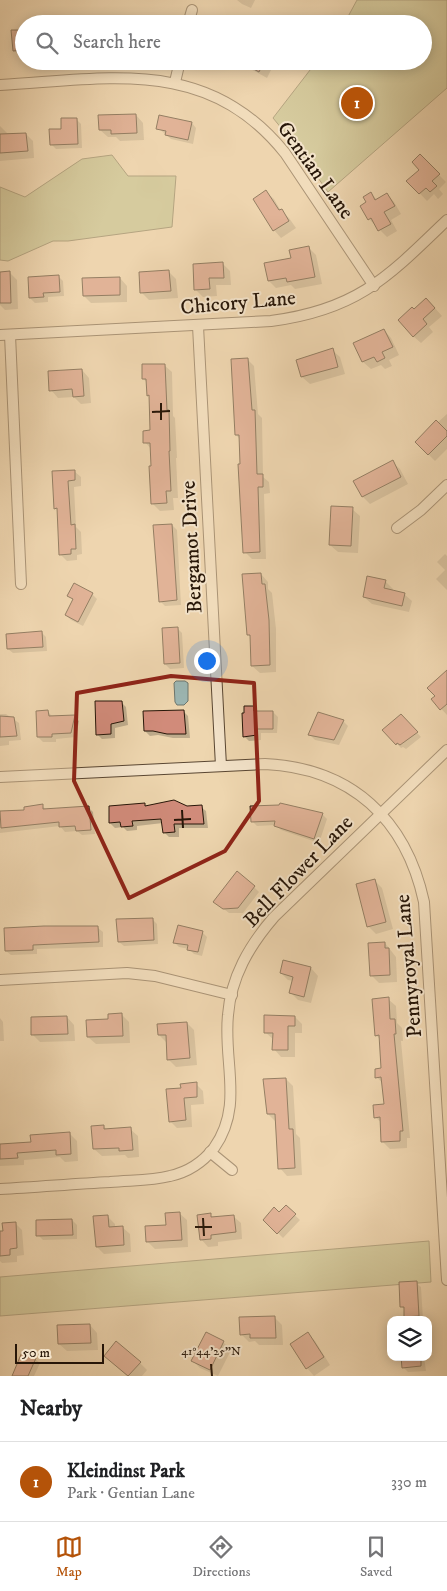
<!DOCTYPE html>
<meta charset="utf-8">
<style>
:root{--surface:#fff;--page:#f6f6f6;--text:#202124;--muted:#757577;--line:#e0e0e0;--accent:#b45309}
body{margin:0;font-family:"IM FELL DW Pica",serif;background:var(--page);color:var(--text)}
.controls{position:absolute;right:15px;bottom:15px;display:grid;overflow:hidden;border-radius:10px;box-shadow:0 2px 12px #0003}
.controls button{width:45px;height:45px;display:grid;place-items:center;padding:0;border:0;border-bottom:1px solid var(--line);background:var(--surface);color:var(--text);font:25px sans-serif}
.scale{position:absolute;left:15px;bottom:12px;width:89px;box-sizing:border-box;padding-left:5px;border:2px solid #271608;border-top:0;font-size:14px;line-height:18px;white-space:nowrap;color:#271608;-webkit-text-stroke:4px #f4e4cb;paint-order:stroke}
.you{position:absolute;left:206px;top:660px;width:18px;height:18px;margin:-12px;border:4px solid #fff;border-radius:50%;background:#1a73e8;box-shadow:0 0 0 8px #1a73e833}
.badge{display:grid;place-items:center;width:32px;height:32px;border-radius:50%;background:var(--accent);color:#fff;font-size:16px;font-weight:700}
.pin{position:absolute;translate:-50% -50%;border:2px solid #fff;box-shadow:0 1px 5px #0006}
.list{margin:0;padding:0;list-style:none}
h2{display:flex;justify-content:space-between;align-items:center;height:65px;margin:0;padding:0 20px;font-size:21px}
h2 small{font-size:16px;font-weight:400;color:var(--muted)}
.list li{display:grid;grid-template-columns:32px 1fr auto;gap:15px;align-items:center;box-sizing:border-box;height:80px;padding:0 20px;border-top:1px solid var(--line)}
.list b{display:block;font-size:19px;white-space:nowrap}
.list p{margin:0;font-size:16px;white-space:nowrap;color:var(--muted)}
.list em{font-size:16px;font-style:normal;color:var(--muted)}
.icon{flex:none;width:28px;height:28px;fill:none;stroke:currentColor;stroke-width:2;stroke-linecap:round;stroke-linejoin:round}
.map{position:relative;flex:none;width:447px;height:1376px;overflow:hidden}
.search{position:absolute;background:var(--surface);box-shadow:0 2px 12px #0003;left:15px;right:15px;top:15px;height:55px;display:flex;align-items:center;gap:12px;box-sizing:border-box;padding:0 18px;border-radius:28px;color:var(--muted);font-size:19px}
.sheet{height:145px;background:var(--surface)}
nav{display:flex;justify-content:space-around;align-items:center;box-sizing:border-box;height:70px;border-top:1px solid var(--line);background:var(--surface);font-size:14px;color:var(--muted)}
nav a{display:grid;justify-items:center;gap:2px}
nav .on{color:var(--accent)}
.map>svg:first-child{display:block}
.green{fill:#b9be8b;stroke:#706a4a}
.water{fill:#9cb7b4;stroke:#6d776f}
.shadow{fill:#0003}
.building{fill:#d18b7a;stroke:#271608}
.lines{fill:none;stroke-linecap:round;stroke-linejoin:round}
.minor-casing{stroke:#594632;stroke-width:12}
.minor{stroke:#f4e4cb;stroke-width:10}
.marked{fill:none;stroke:#8f2418;stroke-width:4;stroke-linejoin:round}
.ticks{fill:none;stroke:#271608;stroke-width:2}
.labels{text-anchor:middle;stroke-width:4;stroke-linejoin:round;paint-order:stroke}
.street-label{font-size:21px;fill:#271608;stroke:#f4e4cb}
.ticks-label{font-size:12px;text-anchor:middle;fill:#271608;stroke:#f4e4cb;stroke-width:4;stroke-linejoin:round;paint-order:stroke}
</style>
<div class="map">
<svg width="447" height="1376" viewBox="0 0 447 1376">
<rect width="100%" height="100%" fill="#eed6af"/>
<filter id="stains"><feTurbulence type="fractalNoise" baseFrequency=".004" numOctaves="4"/><feColorMatrix values="0 0 0 0 .2 0 0 0 0 .09 0 0 0 0 .02 0 0 0 .5 -.17"/></filter>
<radialGradient id="worn" r=".72"><stop offset=".6" stop-color="#630" stop-opacity="0"/><stop offset="1" stop-color="#630" stop-opacity=".3"/></radialGradient>
<g class="green">
<path d="M357 0H447V88L328 192 292 141 273 118 317 61H423V24H344Z"/>
<path d="M112 155 128 176H176L172 227 68 241H53L8 261 0 260V187L25 197 82 159Z"/>
<path d="M429 1241 431 1282 0 1316V1277Z"/>
</g>
<path class="water" d="M176 681H185L188 683V701L184 705H177L175 702 174 683Z"/>
<g class="shadow">
<path d="M237 0H255L251 8 242 4Z"/>
<path d="M126 21H135L137 24H126Z"/>
<path d="M91 22 93 24H72V23Z"/>
<path d="M24 31V58H21L14 50Z"/>
<path d="M236 61H267L273 66 267 78Z"/>
<path d="M364 99 372 109 361 118 356 114Z"/>
<path d="M136 115 143 123 144 140 120 141 116 137H108L100 130Z"/>
<path d="M76 119 81 124 82 148 56 149 51 144 62 130Z"/>
<path d="M192 123 196 128 193 144 171 139 158 128Z"/>
<path d="M0 126 8 134H26L33 141 34 158 0 161Z"/>
<path d="M420 156 446 182 439 189 443 194 438 199 434 194 427 201 408 181 421 170Z"/>
<path d="M266 192 274 199 281 211 289 218 296 228 281 238 274 230Z"/>
<path d="M371 193 377 200 387 194 394 202 401 214 391 220 397 231 387 237 369 219 368 202Z"/>
<path d="M309 248 316 255 322 284 295 289 291 285 276 288 269 281 292 259Z"/>
<path d="M223 264 230 271 231 285H216L217 296 203 297 196 290Z"/>
<path d="M9 272 17 280 18 309 5 310 0 305V273Z"/>
<path d="M169 272 176 279 178 298 149 300 142 293Z"/>
<path d="M58 276 63 281 64 296 48 297V302L35 303 30 298 29 278Z"/>
<path d="M120 278 127 286V302L91 303 84 296Z"/>
<path d="M434 307 442 316 429 327 433 332 421 343 413 336 414 311Z"/>
<path d="M384 330 391 338 399 355 389 360 392 366 385 369 381 365 371 369 363 362 355 344Z"/>
<path d="M332 350 340 357 345 374 310 384 302 377 298 361Z"/>
<path d="M247 359 254 366 258 414 262 418 263 477 269 482 270 493 264 494 266 559H252L245 552 240 439 236 435Z"/>
<path d="M164 365 172 372 173 416 175 418 177 458H176L178 498H173L174 510 160 511 153 504 152 450 145 442 151 431 150 397 148 395 147 382 143 379Z"/>
<path d="M82 370 89 378 91 403 81 404 74 397 58 398 51 390Z"/>
<path d="M447 414V449L435 461 416 442Z"/>
<path d="M392 462 400 469 408 484 370 504 363 497 355 481Z"/>
<path d="M74 471 81 477V486L74 487 76 527 81 532 82 554 77 555V560L67 561 60 554 59 511 55 508 54 472Z"/>
<path d="M352 509 360 516 358 553 338 552 330 545Z"/>
<path d="M172 525 177 530 181 605 165 606 160 601Z"/>
<path d="M445 554 447 556V590L436 579 445 570 437 562Z"/>
<path d="M261 574 268 582V589L272 593 276 629V672L260 673 252 666 251 637 249 635Z"/>
<path d="M385 581 393 589 392 591 404 594 412 601 409 612 372 604 364 597Z"/>
<path d="M92 594 97 599 83 626 71 620 66 615 74 601 69 596Z"/>
<path d="M177 628 182 633 184 668 170 669 165 664Z"/>
<path d="M41 632 46 637 47 651 13 653 8 649Z"/>
<path d="M447 672V715L433 700 436 696Z"/>
<path d="M121 702 126 707 128 725 115 728V738L102 739 97 734Z"/>
<path d="M253 707 259 712H273L278 717 277 733H261V740L249 741 244 736Z"/>
<path d="M183 711 188 716 190 738H173L158 735 150 736 145 731Z"/>
<path d="M48 712 53 717H74L79 721 76 737 56 739V742H43L38 737Z"/>
<path d="M0 714H6L19 723 21 740 9 741V745L0 746Z"/>
<path d="M401 716 421 737 406 749 403 747 401 748 384 730Z"/>
<path d="M343 721 348 726 339 745 315 740 310 735Z"/>
<path d="M144 805 146 807H201L206 811 208 828H179V837H169L164 832 163 823 137 826V830L127 831 123 827 115 828 110 823Z"/>
<path d="M42 806 47 810 88 807 93 812 95 834 82 835 77 831 65 832 60 826 0 833V818Z"/>
<path d="M322 814 327 819 319 843 281 830 276 825 257 826 252 821Z"/>
<path d="M374 880 382 888 393 929 376 934 368 926Z"/>
<path d="M254 887 259 892 243 913H229L220 906Z"/>
<path d="M152 919 157 924 158 944 124 946 119 942Z"/>
<path d="M98 928 103 932V947L37 949V954L11 955 6 951Z"/>
<path d="M202 932 207 937 202 956 194 954 189 949 179 947 174 942Z"/>
<path d="M385 943 396 957 397 982 379 983 372 976Z"/>
<path d="M311 968 318 976 311 1003 298 1000 290 992 293 981 288 980 281 973Z"/>
<path d="M388 999 396 1006 397 1023 402 1028 403 1041H401L410 1138H407V1148L390 1149 383 1142 382 1123 375 1117 385 1105 383 1084 377 1077 382 1069 380 1039 376 1035Z"/>
<path d="M122 1015 129 1022 130 1043 96 1044 88 1037 110 1021Z"/>
<path d="M67 1017 74 1025 75 1041 40 1042 32 1034Z"/>
<path d="M295 1017 302 1024V1033H295V1057H281L274 1049V1040L265 1032Z"/>
<path d="M0 1018 3 1022 4 1041H0Z"/>
<path d="M187 1023 194 1030 197 1065 176 1067 168 1059 167 1043 159 1035Z"/>
<path d="M286 1079 293 1086 296 1134 300 1138 302 1175 287 1176 280 1168 275 1121 268 1114Z"/>
<path d="M196 1084 203 1091 204 1104 191 1105 192 1127 177 1128 170 1121 182 1089Z"/>
<path d="M104 1126 107 1130 130 1129 138 1136 139 1157 128 1158 125 1155 102 1156 94 1149Z"/>
<path d="M69 1133 77 1141 78 1161 65 1162 60 1157 24 1160V1165L0 1166V1145L32 1143Z"/>
<path d="M286 1207 300 1220 283 1238 265 1220 279 1214Z"/>
<path d="M179 1213 187 1220 188 1247 155 1249 148 1242 167 1226Z"/>
<path d="M210 1215 214 1218 233 1216 241 1223 242 1239 218 1242V1246L208 1247 201 1239Z"/>
<path d="M107 1216 115 1224V1228L122 1227 130 1234 131 1252 104 1254 97 1247Z"/>
<path d="M72 1220 77 1225V1239L43 1240 38 1235Z"/>
<path d="M15 1223 22 1230 24 1255 17 1256V1262L2 1263 0 1261V1233L4 1232Z"/>
<path d="M416 1283 421 1287 423 1320H409L406 1316 405 1310 402 1307Z"/>
<path d="M274 1317 282 1325 283 1345H259L255 1341 249 1342 241 1334Z"/>
<path d="M90 1325 97 1333 98 1350 67 1351 59 1344Z"/>
<path d="M206 1334 223 1342 231 1350 218 1376 200 1368 193 1361Z"/>
<path d="M308 1334 315 1341 330 1365 314 1376 307 1368Z"/>
<path d="M105 1356 140 1363 147 1370 142 1376H127Z"/>
<path d="M402 1357H424L426 1371 408 1372 403 1367Z"/>
<path d="M35 1359 40 1363 34 1376H13Z"/>
</g>
<g class="building">
<path d="M11 30H24V50L13 51Z"/>
<path d="M239 61H264L259 72Z"/>
<path d="M359 93 368 103 355 115 346 104Z"/>
<path d="M136 114 137 133 111 134V130H99L98 115Z"/>
<path d="M159 115 192 122 188 140 165 135 166 131 156 129Z"/>
<path d="M61 118H77L78 144 50 145 49 129H61Z"/>
<path d="M26 133 28 151 0 153V134Z"/>
<path d="M420 154 440 174 432 181 437 186 430 192 426 188 419 194 406 181 419 170 412 162Z"/>
<path d="M266 190 279 210 282 209 289 221 273 231 253 199Z"/>
<path d="M371 192 375 200 387 193 395 206 384 212 391 224 378 231 371 218 368 220 360 206 366 202 363 197Z"/>
<path d="M309 246 315 277 287 282 286 278 268 281 264 263 291 258 289 250Z"/>
<path d="M223 262 224 278H209L210 289 194 290 193 264Z"/>
<path d="M169 270 171 291 140 293 139 272Z"/>
<path d="M10 271 11 303H0V272Z"/>
<path d="M59 275 60 292 43 293 44 297 29 298 28 277Z"/>
<path d="M120 277V295L83 296 82 278Z"/>
<path d="M426 298 435 308 423 319 427 324 413 337 398 320 412 307 414 309Z"/>
<path d="M384 329 393 347 382 352 385 358 377 362 374 357 362 362 353 343Z"/>
<path d="M333 348 338 367 301 377 296 360Z"/>
<path d="M248 358 252 410H255L257 474H263V487H258L260 552 243 553 238 464H240L239 435H235L231 359Z"/>
<path d="M142 364H165L167 410H169L170 451H169L171 491H166L167 503 151 504 149 466H151L150 443H143V431L150 430 149 395 147 396 146 379H142Z"/>
<path d="M82 369 84 396 73 397 72 389 49 391 48 371Z"/>
<path d="M436 420 447 431V436L428 455 415 442Z"/>
<path d="M393 460 401 477 362 497 353 481Z"/>
<path d="M75 470V480L68 481 71 525 75 524 76 549H71V554L59 555 57 508 54 509 52 471Z"/>
<path d="M331 506 353 507 351 546 329 545Z"/>
<path d="M172 524 177 600 159 602 153 525Z"/>
<path d="M261 573 262 584H265L269 620 270 665 251 666 250 635H247L242 574Z"/>
<path d="M367 576 386 580 384 588 405 593 402 606 363 597Z"/>
<path d="M74 583 93 593 78 622 65 615 73 599 67 596Z"/>
<path d="M178 627 180 663 164 664 162 628Z"/>
<path d="M42 631 43 647 7 649 6 634Z"/>
<path d="M447 670V704L440 710 431 699 435 696 427 688Z"/>
<path d="M95 701H122L124 721 111 724V734L96 735Z"/>
<path d="M244 706H254V711H273V729H257V735L243 737 242 713H244Z"/>
<path d="M48 710 49 716 75 715 71 733 52 734V737H37L36 711Z"/>
<path d="M184 710 186 734H167L153 731H144L143 711Z"/>
<path d="M318 712 344 720 334 740 308 735Z"/>
<path d="M401 714 418 732 400 745 397 743 396 745 382 730Z"/>
<path d="M0 716 14 717 17 736 0 737Z"/>
<path d="M174 800 187 806 202 805 204 824H174L175 832 163 833 161 819 132 821 133 826 121 827 120 822 109 823V806L145 803V806Z"/>
<path d="M280 803 323 813 314 839 274 826 275 821 251 822 250 806 279 805Z"/>
<path d="M43 804V809L89 806 91 830 76 831 75 826 59 827V822L1 828 0 811 24 810V807Z"/>
<path d="M237 871 255 886 238 908 223 909 213 902Z"/>
<path d="M375 879 386 922 367 927 356 884Z"/>
<path d="M153 918 154 940 118 942 116 919Z"/>
<path d="M178 925 203 931 198 952 187 950 188 945 173 943Z"/>
<path d="M44 926H98L99 942 33 945V950L5 951 4 928Z"/>
<path d="M385 942V948H389L390 975 370 976 368 943Z"/>
<path d="M283 960 311 967 304 997 289 993 293 977 280 973Z"/>
<path d="M389 997 390 1019H395L396 1034H394L403 1131H400V1141L381 1142 380 1117 374 1118 373 1105 384 1104 381 1077 375 1078V1069L381 1068 379 1035 375 1036 372 999Z"/>
<path d="M122 1013 123 1036 87 1037 86 1020 108 1019V1014Z"/>
<path d="M264 1015 295 1016V1026H288V1050H272L273 1033H264Z"/>
<path d="M67 1016 68 1034 31 1035V1017Z"/>
<path d="M187 1022 190 1058 167 1060 166 1035H158L157 1024Z"/>
<path d="M286 1078 289 1129H293L295 1168 278 1169 275 1114H267L263 1079Z"/>
<path d="M197 1082V1097L184 1098 186 1120 169 1122 166 1089 181 1088 180 1084Z"/>
<path d="M104 1125V1129L131 1127 133 1150 119 1151V1148L93 1149 91 1126Z"/>
<path d="M70 1132 71 1154 56 1155V1150L17 1153 18 1158 0 1159V1144L31 1142 30 1135Z"/>
<path d="M286 1205 296 1214 277 1234 263 1220 274 1207 279 1212Z"/>
<path d="M180 1212 182 1240 146 1242 145 1226 166 1225 165 1213Z"/>
<path d="M211 1213V1217L234 1215 236 1232 211 1235V1239L200 1240 197 1215Z"/>
<path d="M108 1215 109 1227 123 1226 124 1245 96 1247 93 1216Z"/>
<path d="M72 1219 73 1235 36 1236V1220Z"/>
<path d="M16 1222 17 1248 10 1249V1255L0 1256V1231H3L2 1223Z"/>
<path d="M417 1281 419 1316 404 1317V1307H400L399 1282Z"/>
<path d="M275 1316 276 1338H250V1334L240 1335 239 1317Z"/>
<path d="M90 1324 91 1343 58 1344 57 1325Z"/>
<path d="M206 1332 224 1341 210 1370 191 1361Z"/>
<path d="M308 1332 324 1357 306 1369 290 1344Z"/>
<path d="M116 1341 141 1362 128 1376 104 1356Z"/>
<path d="M22 1352 36 1358 28 1376H12Z"/>
<path d="M401 1357H421V1366L402 1368Z"/>
</g>
<g class="lines">
<g class="minor-casing">
<g id="minor">
<path d="M188 24 192 10"/>
<path d="M175 82 180 61"/>
<path d="M0 85C109 79 207 56 285 153L374 286"/>
<path d="M198 326 221 766"/>
<path d="M0 335 271 321C357 310 388 277 447 220"/>
<path d="M10 335 21 584"/>
<path d="M397 528 421 510 447 485"/>
<path d="M0 777 265 764C351 768 406 819 424 902L447 1280"/>
<path d="M0 980 127 973 155 976 232 995"/>
<path d="M210 1152 232 1170"/>
<path d="M0 1189C37 1187 73 1184 110 1182 130 1180 151 1181 170 1176 188 1172 203 1162 214 1148 244 1106 223 1062 228 1015 231 977 249 946 274 917L447 750"/>
</g>
</g>
<use href="#minor" class="minor"/>
</g>
<path d="M0 0H447V1376H0ZM171 676 254 683 259 801 225 851 129 898 74 781 77 693Z" fill="#eed6af" fill-opacity=".55" fill-rule="evenodd"/>
<path class="marked" d="M171 676 254 683 259 801 225 851 129 898 74 781 77 693Z"/>
<path class="ticks" d="M161 403V420M152 412 170 411M182 810 183 828M174 820 191 819M203 1218 204 1236M195 1227H212M211 1364 212 1376"/>
<g class="labels">
<g class="street-label">
<text transform="translate(316 170) rotate(54)" y="7">Gentian Lane</text>
<text transform="translate(238 302) rotate(-5)" y="7">Chicory Lane</text>
<text transform="translate(191 547) rotate(-93)" y="7">Bergamot Drive</text>
<text transform="translate(298 871) rotate(-46)" y="7">Bell Flower Lane</text>
<text transform="translate(408 966) rotate(-95)" y="7">Pennyroyal Lane</text>
</g>
</g>
<g class="ticks-label">
<text x="211" y="1355">41°44'25"N</text>
</g>
<rect width="100%" height="100%" filter="url(#stains)"/>
<rect width="100%" height="100%" fill="url(#worn)"/>
</svg>
<div class="controls">
<button><svg class="icon" aria-label="layers" viewBox="0 0 24 24"><path d="M12 4l9 5-9 5-9-5zM3 14l9 5 9-5"/></svg></button>
</div>
<div class="scale">50 m</div>
<div class="you"></div>
<div class="pin badge" style="left:357px;top:103px">1</div>
<div class="search"><svg class="icon" aria-label="search" viewBox="0 0 24 24"><circle cx="10" cy="10" r="6"/><path d="M15 15l6 6"/></svg>Search here</div>
</div>
<section class="sheet">
<h2>Nearby<small></small></h2>
<ul class="list">
<li><span class="badge">1</span><div><b>Kleindinst Park</b><p>Park · Gentian Lane</p></div><em>330 m</em></li>
</ul>
</section>
<nav>
<a class="on"><svg class="icon" aria-label="map" viewBox="0 0 24 24"><path d="M3 6l6-2 6 2 6-2v14l-6 2-6-2-6 2zM9 4v14M15 6v14"/></svg>Map</a>
<a><svg class="icon" aria-label="directions" viewBox="0 0 24 24"><path d="M12 3l9 9-9 9-9-9zM9 14v-3h6M13 9l2 2-2 2"/></svg>Directions</a>
<a><svg class="icon" aria-label="saved" viewBox="0 0 24 24"><path d="M7 4h10v16l-5-4-5 4z"/></svg>Saved</a>
</nav>
